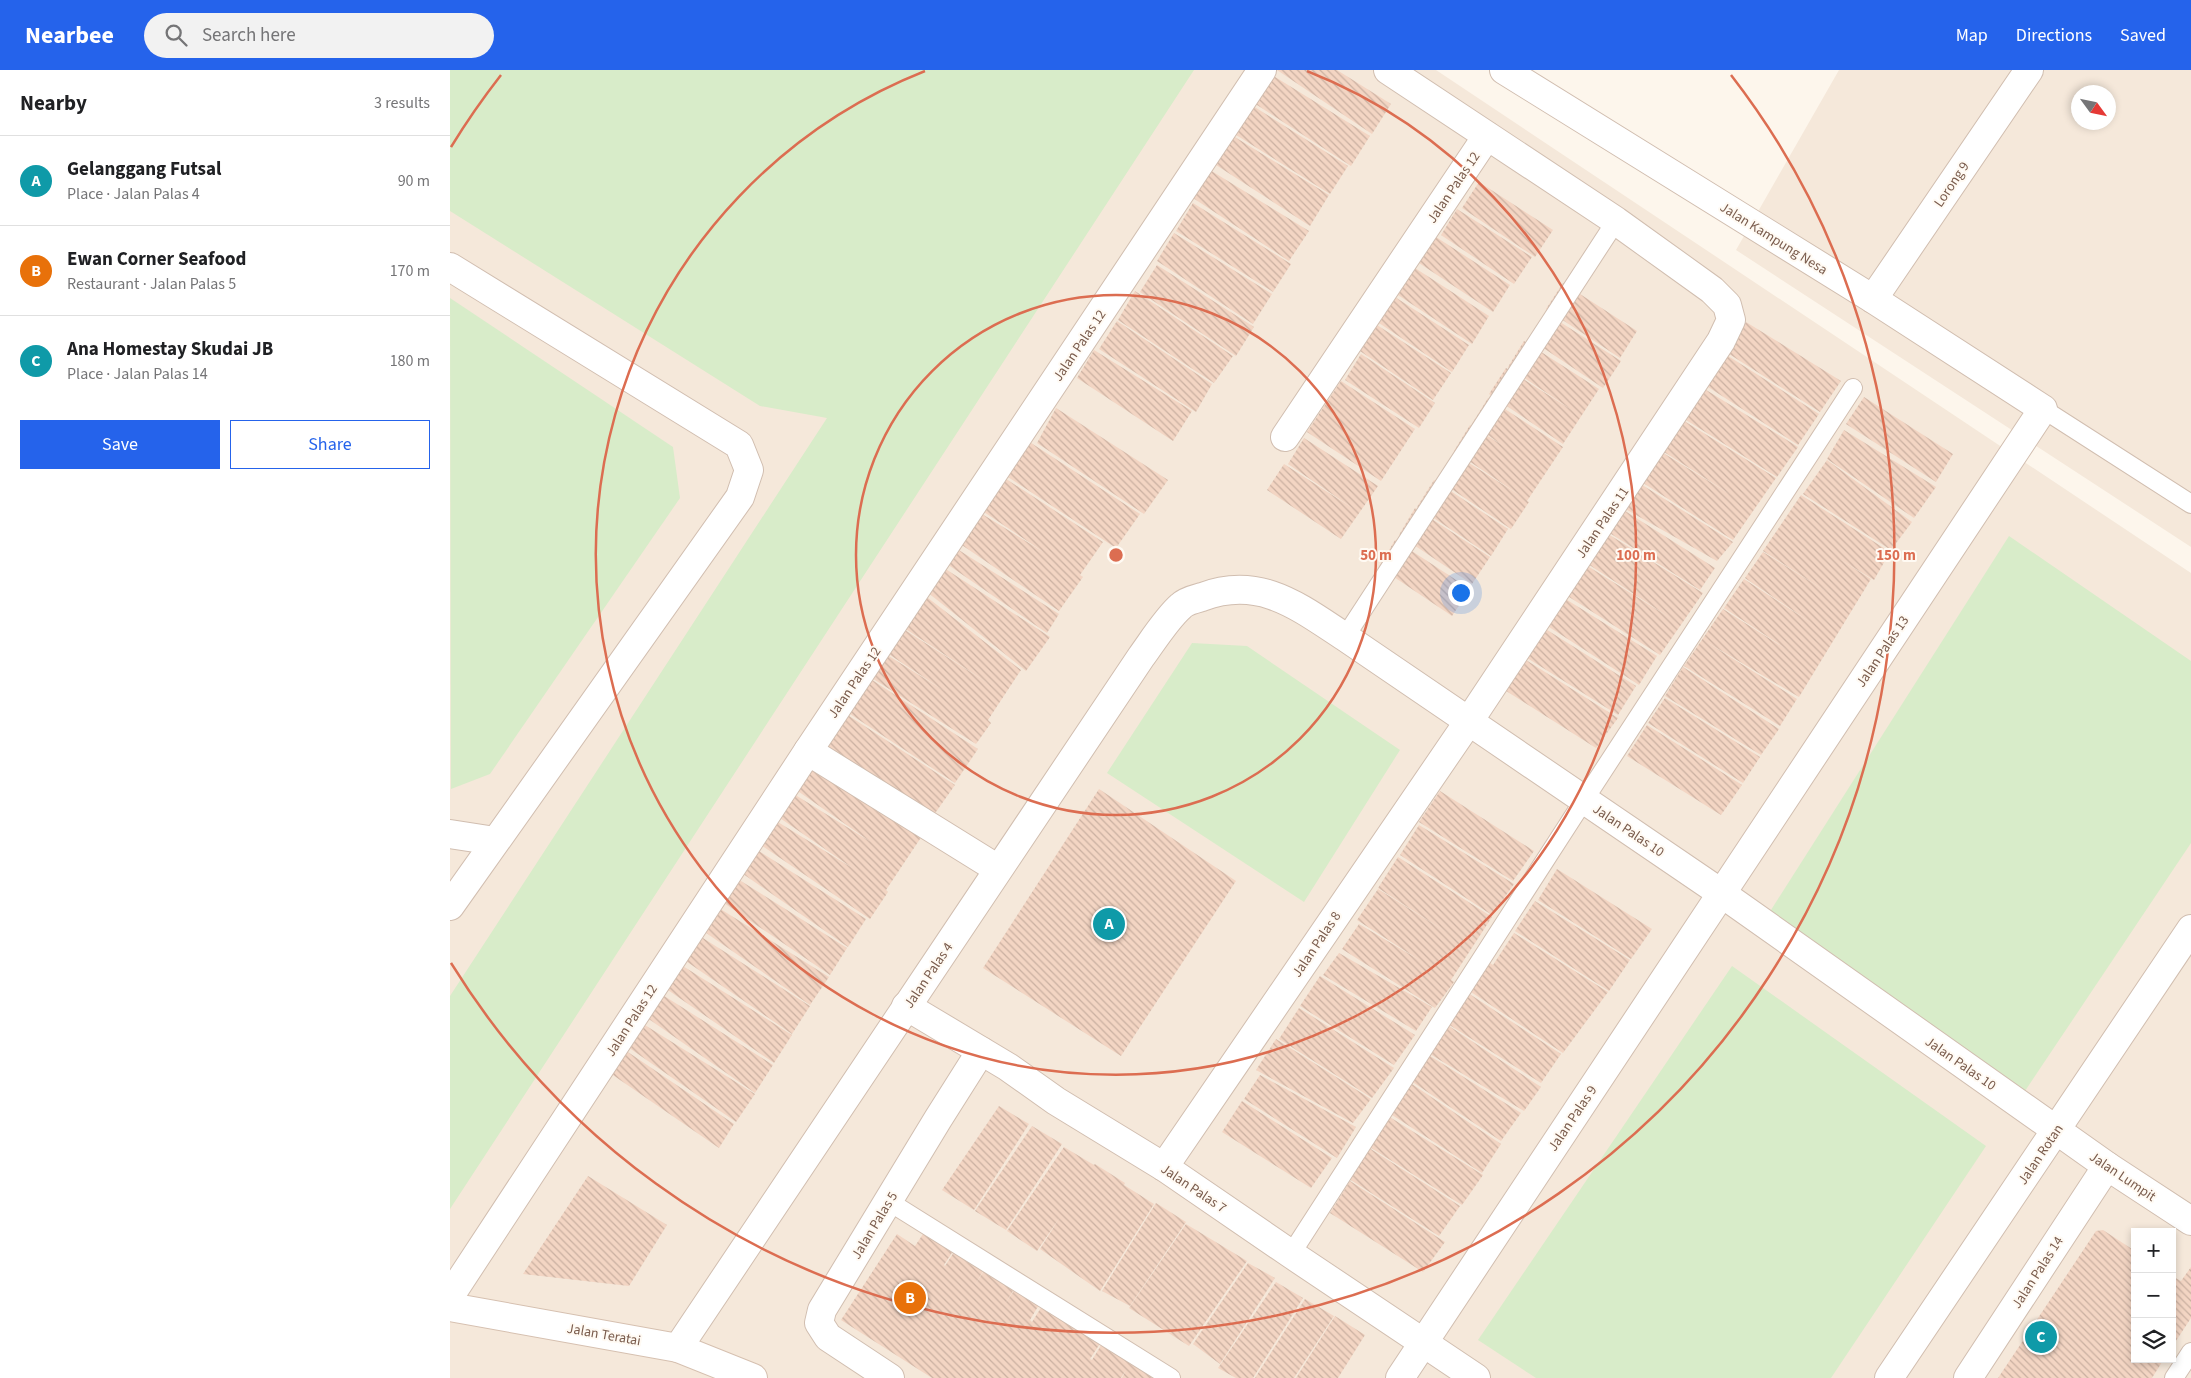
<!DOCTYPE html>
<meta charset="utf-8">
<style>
:root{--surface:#fff;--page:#f2f2f2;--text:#202124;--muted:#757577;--line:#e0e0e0;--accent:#2563eb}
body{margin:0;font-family:"Source Sans 3",sans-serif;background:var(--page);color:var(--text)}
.controls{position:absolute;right:15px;bottom:15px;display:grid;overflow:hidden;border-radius:0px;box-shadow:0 2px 8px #0003}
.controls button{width:45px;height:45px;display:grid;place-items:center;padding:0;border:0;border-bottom:1px solid var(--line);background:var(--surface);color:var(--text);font:25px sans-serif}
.compass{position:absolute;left:1621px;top:15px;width:45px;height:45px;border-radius:50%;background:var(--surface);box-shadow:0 2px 8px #0003;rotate:123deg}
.you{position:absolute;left:1010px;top:522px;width:18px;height:18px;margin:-12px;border:4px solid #fff;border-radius:50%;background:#1a73e8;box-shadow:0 0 0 8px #1a73e833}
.badge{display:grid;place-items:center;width:32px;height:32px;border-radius:50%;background:var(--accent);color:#fff;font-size:16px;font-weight:700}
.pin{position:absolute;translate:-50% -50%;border:2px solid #fff;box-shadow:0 1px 5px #0006}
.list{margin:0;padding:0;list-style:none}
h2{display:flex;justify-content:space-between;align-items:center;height:65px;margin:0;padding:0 20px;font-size:21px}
h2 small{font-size:16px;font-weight:400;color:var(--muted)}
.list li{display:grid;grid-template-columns:32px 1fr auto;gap:15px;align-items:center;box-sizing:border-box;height:90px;padding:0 20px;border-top:1px solid var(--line)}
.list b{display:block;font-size:19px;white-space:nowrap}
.list p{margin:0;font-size:16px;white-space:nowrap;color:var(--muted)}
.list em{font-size:16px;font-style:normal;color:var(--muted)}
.actions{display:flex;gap:10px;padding:15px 20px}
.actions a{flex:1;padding:11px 0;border:1px solid var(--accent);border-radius:0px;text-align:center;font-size:18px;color:var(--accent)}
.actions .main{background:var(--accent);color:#fff}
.icon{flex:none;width:28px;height:28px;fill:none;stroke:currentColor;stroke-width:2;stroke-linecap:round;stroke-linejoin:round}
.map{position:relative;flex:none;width:1741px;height:1308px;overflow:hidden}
header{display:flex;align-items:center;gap:30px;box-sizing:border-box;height:70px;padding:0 25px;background:var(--accent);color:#fff}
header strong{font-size:24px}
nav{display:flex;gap:28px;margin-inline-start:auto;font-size:18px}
.search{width:350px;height:45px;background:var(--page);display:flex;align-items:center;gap:12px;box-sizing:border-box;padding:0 18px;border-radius:28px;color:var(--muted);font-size:19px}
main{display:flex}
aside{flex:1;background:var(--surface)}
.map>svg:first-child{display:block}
.residential{fill:#f5e8da;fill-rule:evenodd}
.green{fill:#d8ecc9}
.building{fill:url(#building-back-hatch)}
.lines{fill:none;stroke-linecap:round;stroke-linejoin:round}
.lane-casing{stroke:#d1beb0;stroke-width:20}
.street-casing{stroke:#d1beb0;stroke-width:30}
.secondary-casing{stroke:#d6c0b0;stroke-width:30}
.lane{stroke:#fff;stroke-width:18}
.street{stroke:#fff;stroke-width:28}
.secondary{stroke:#fff;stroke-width:28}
.ring{fill:none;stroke:#dc6d51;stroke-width:2.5}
.labels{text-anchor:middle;stroke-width:4;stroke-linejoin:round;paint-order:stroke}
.street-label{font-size:14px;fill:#7a5c4d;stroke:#fffaf3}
.centre{fill:#dc6d51;stroke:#fffaf3;stroke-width:2.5}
.ring-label{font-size:15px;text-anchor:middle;font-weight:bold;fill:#dc6d51;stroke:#fffaf3;stroke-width:4;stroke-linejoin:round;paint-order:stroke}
</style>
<header>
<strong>Nearbee</strong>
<div class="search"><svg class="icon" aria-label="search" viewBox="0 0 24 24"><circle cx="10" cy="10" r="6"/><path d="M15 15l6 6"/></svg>Search here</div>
<nav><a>Map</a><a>Directions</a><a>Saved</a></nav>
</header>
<main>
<aside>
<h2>Nearby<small>3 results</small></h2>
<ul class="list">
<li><span class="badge" style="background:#0f9aa8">A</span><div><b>Gelanggang Futsal</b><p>Place · Jalan Palas 4</p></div><em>90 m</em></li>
<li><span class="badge" style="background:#e8710a">B</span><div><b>Ewan Corner Seafood</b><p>Restaurant · Jalan Palas 5</p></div><em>170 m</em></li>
<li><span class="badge" style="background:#0f9aa8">C</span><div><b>Ana Homestay Skudai JB</b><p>Place · Jalan Palas 14</p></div><em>180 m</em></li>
</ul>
<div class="actions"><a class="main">Save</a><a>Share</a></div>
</aside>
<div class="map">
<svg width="1741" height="1308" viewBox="0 0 1741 1308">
<defs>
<pattern id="building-back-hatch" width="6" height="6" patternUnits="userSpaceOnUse" patternTransform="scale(1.25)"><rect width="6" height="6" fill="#f3d5c3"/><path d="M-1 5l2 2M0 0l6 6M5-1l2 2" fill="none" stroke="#cab0a1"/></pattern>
</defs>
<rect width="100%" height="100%" fill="#fdf6ec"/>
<g class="residential">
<path d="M0 0H986L1741 503V1308H0ZM1685 1162H1722V1289H1685Z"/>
<path d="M1389 0H1741V477L1286 180ZM1628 22H1658V52H1628Z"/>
</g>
<g class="green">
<path d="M0 0H744L0 1139V926L377 348 310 336 0 141Z"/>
<path d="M0 228 223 377 230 428 40 704 1 719Z"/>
<path d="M1559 466 1741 591V773L1573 1024 1314 851Z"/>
<path d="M742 573 797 576 950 680 854 832 657 703Z"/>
<path d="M1282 896 1536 1076 1381 1308H1086L1028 1270Z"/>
</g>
<g class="building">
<path d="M827 0H887L941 34 922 64Z"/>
<path d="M822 5 920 66 901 96 804 33Z"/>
<path d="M800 34 898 96 880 124 783 63Z"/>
<path d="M780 64 879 125 860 156 763 93Z"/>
<path d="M760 100 859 161 839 191 743 128Z"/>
<path d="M1029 112 1103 160 1085 187 1012 138Z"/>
<path d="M743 133 841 194 823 222 726 161Z"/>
<path d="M1007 139 1082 187 1064 214 991 165Z"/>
<path d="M724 163 822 224 803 254 707 191Z"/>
<path d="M986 167 1060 215 1043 242 969 193Z"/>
<path d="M707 195 804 257 786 286 690 222Z"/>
<path d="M965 198 1039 246 1022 274 948 225Z"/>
<path d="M1113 213 1187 261 1170 288 1096 239Z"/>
<path d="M685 221 783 286 764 313 668 250Z"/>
<path d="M945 227 1019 275 1002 302 929 253Z"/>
<path d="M1096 243 1171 291 1153 318 1080 269Z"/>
<path d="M667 251 762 314 746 342 649 279Z"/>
<path d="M1296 252 1391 311 1370 342 1276 282Z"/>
<path d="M927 255 1001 303 983 330 910 281Z"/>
<path d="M1074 271 1149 319 1113 374 1039 324 1056 298 1125 342 1058 297Z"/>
<path d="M644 280 742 341 723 371 627 308Z"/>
<path d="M911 284 985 333 969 358 895 310Z"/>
<path d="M1275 284 1369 344 1348 375 1255 315Z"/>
<path d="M891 311 965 359 931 411 857 362Z"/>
<path d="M1253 318 1348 377 1327 407 1233 348Z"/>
<path d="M1414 327 1503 384 1486 412 1396 354Z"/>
<path d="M1038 328 1113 377 1077 431 1079 432 1061 459 988 410 1005 384 1071 426 1004 381 1020 355 1052 375 1022 354Z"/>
<path d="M606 338 718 410 694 444 587 373Z"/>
<path d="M1231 349 1326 408 1283 470 1190 411 1210 381 1283 426 1211 380Z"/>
<path d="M1394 360 1486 417 1464 448 1377 389Z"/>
<path d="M854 368 928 416 891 469 817 420 834 394 904 439 838 394Z"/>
<path d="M578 371 690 444 666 478 558 407Z"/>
<path d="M1377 390 1462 452 1441 480 1353 424Z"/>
<path d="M547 403 653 472 630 505 633 507 609 541 503 469 524 439 595 483 525 436Z"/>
<path d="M984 410 1058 459 1041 486 967 437Z"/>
<path d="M1189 413 1283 472 1267 491 1172 437Z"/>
<path d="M1351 425 1440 482 1424 510 1388 488 1421 509 1349 627 1255 571 1347 629 1330 656 1234 596 1273 539 1344 584 1274 538 1294 509 1363 554 1295 508 1313 482 1382 525 1313 481Z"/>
<path d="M965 438 1040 487 1022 514 949 465Z"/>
<path d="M1172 439 1265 498 1250 520 1158 462Z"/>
<path d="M1158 464 1253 523 1210 585 1116 525 1136 495 1222 549 1138 494Z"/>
<path d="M945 470 1020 519 1002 546 929 497Z"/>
<path d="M504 477 609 544 597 563 494 492Z"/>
<path d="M488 494 600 567 576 601 476 521Z"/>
<path d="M469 521 571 600 538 650 541 653 526 674 417 605 431 581 496 622 431 579 444 553 544 617 448 554Z"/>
<path d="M1114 528 1207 586 1189 615 1096 555Z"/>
<path d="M1094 558 1186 616 1168 645 1074 586Z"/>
<path d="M1073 588 1168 648 1146 678 1053 619Z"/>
<path d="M1233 597 1329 659 1311 685 1215 626Z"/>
<path d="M416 606 528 679 505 713 397 642Z"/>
<path d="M1215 628 1310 687 1293 713 1198 653Z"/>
<path d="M393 642 505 715 481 749 373 679Z"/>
<path d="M1197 655 1292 715 1271 745 1177 686Z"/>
<path d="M357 694 472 766 436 820 438 822 420 849 308 773 323 749 404 799 324 744 339 721 421 772 342 717Z"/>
<path d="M649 719 786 811 671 986 533 898Z"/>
<path d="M990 721 1084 781 1063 811 969 752Z"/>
<path d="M969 755 1064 814 1042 845 950 785Z"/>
<path d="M301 776 416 849 398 877 286 799Z"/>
<path d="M948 787 1042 847 1001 910 1004 912 985 938 892 879 909 854 971 891 907 850 928 819 1001 865 928 818Z"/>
<path d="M1107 799 1202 859 1181 889 1088 830Z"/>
<path d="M283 806 397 878 380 905 268 829Z"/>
<path d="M1085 831 1180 890 1159 921 1065 861Z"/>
<path d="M264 835 379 907 360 935 249 858Z"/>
<path d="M245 863 360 936 342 964 230 887Z"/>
<path d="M1064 863 1158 922 1113 983 1021 922 1040 893 1043 895Z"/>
<path d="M889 883 982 937 966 961 873 905Z"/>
<path d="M228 893 342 965 324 993 212 916Z"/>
<path d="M870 906 965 965 944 995 850 936Z"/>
<path d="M208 922 323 995 305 1023 193 945Z"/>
<path d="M1018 923 1111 984 1091 1013 998 954Z"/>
<path d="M849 938 944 998 922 1028 829 969Z"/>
<path d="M190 952 305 1024 286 1052 175 975Z"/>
<path d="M999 956 1091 1017 1074 1041 980 984Z"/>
<path d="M826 969 921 1029 903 1053 806 1000Z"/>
<path d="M172 978 284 1054 269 1078 157 1001Z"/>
<path d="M977 984 1071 1043 1051 1071 961 1011Z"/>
<path d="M810 1005 906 1057 887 1088 794 1029Z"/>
<path d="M959 1012 1051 1074 1032 1103 939 1043Z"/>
<path d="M792 1031 882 1088 861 1118 772 1062Z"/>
<path d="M549 1036 579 1054 524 1140 492 1120Z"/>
<path d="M938 1046 1033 1105 1012 1135 918 1076Z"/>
<path d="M582 1056 612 1074 556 1160 525 1141Z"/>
<path d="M916 1076 1010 1136 989 1166 896 1107Z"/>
<path d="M614 1077 644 1095 645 1094 675 1113 674 1115 704 1134 650 1221 590 1179 610 1147 587 1181 557 1161Z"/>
<path d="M138 1106 217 1155 179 1216 73 1204Z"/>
<path d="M900 1111 995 1172 973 1202 880 1143Z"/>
<path d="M706 1133 736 1152 680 1236 652 1221Z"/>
<path d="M736 1154 797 1191 739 1276 679 1238Z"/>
<path d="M1653 1160 1685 1181V1289H1714L1702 1308H1548L1646 1161Z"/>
<path d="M475 1161 505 1178 494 1195 495 1196 506 1179 536 1196 525 1215 535 1199 566 1216 555 1234 565 1219 590 1233 580 1250 582 1252 592 1236 651 1272 640 1289 642 1290 653 1272 709 1308H672L676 1300 671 1308H482L391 1250 447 1164 465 1176Z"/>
<path d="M798 1193 825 1208 770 1294 743 1274Z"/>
<path d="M1741 1197V1248L1722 1277V1206L1731 1211Z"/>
<path d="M826 1212 853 1228 803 1308H786L768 1298Z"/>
<path d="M855 1229 884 1246 844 1308H805Z"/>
<path d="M885 1246 915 1265 888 1308H846Z"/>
</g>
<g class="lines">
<g class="lane-casing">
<g id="lane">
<path d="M1593 339 1741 434"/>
<path d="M895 567 1166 151"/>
<path d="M438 1131 721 1308"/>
<path d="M841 1184 1134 730 1403 318"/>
<path d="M1724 1308 1741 1282"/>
</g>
</g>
<g class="street-casing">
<g id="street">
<path d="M0 197 289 375 299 400 290 427 0 836"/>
<path d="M1423 229 1579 0"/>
<path d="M835 367 1037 66"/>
<path d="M358 681 548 799"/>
<path d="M0 764 45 771"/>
<path d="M456 936 558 997 606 1031 714 1097 841 1184 1026 1308"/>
<path d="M714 1097 1019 651 1271 271 1281 250 1277 235 1262 220 1166 151 938 0"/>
<path d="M0 1226 358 681 812 0"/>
<path d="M228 1278 691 587C702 572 717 548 731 536 736 531 745 529 752 527 810 505 849 537 895 567L1271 823 1657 1096 1741 1151"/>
<path d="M440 1308 378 1267 369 1253 372 1240 488 1049 531 981"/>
<path d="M950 1308 1593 339 1423 229 1054 0"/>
<path d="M1439 1308 1741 859"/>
<path d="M1518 1308 1657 1096"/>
</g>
</g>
<g class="secondary-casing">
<path id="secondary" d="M0 1237 228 1278 303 1308"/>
</g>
<use href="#lane" class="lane"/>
<use href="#street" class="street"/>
<use href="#secondary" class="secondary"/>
</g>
<g class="ring">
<circle cx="666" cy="485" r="260"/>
<path d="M857 1A520 520 0 1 1 475 1"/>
<path d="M1 77A780 780 0 0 1 51 5M1281 5A780 780 0 1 1 1 893"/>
</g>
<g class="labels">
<g class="street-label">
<text transform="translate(1501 114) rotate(-56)" y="5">Lorong 9</text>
<text transform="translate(1003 117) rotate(-56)" y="5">Jalan Palas 12</text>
<text transform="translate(1324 168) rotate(32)" y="5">Jalan Kampung Nesa</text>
<text transform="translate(629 275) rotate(-56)" y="5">Jalan Palas 12</text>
<text transform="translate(1152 452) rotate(-56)" y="5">Jalan Palas 11</text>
<text transform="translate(1432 581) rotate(-56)" y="5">Jalan Palas 13</text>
<text transform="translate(404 612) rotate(-56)" y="5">Jalan Palas 12</text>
<text transform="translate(1179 760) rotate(34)" y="5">Jalan Palas 10</text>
<text transform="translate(866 874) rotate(-56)" y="5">Jalan Palas 8</text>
<text transform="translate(478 905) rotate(-56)" y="5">Jalan Palas 4</text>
<text transform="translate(181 950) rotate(-57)" y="5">Jalan Palas 12</text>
<text transform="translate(1511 993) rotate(35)" y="5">Jalan Palas 10</text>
<text transform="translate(1122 1048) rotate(-56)" y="5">Jalan Palas 9</text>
<text transform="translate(1590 1084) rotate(-56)" y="5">Jalan Rotan</text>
<text transform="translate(1673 1106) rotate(34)" y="5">Jalan Lumpit</text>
<text transform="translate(744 1118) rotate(34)" y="5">Jalan Palas 7</text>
<text transform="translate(424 1155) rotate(-59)" y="5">Jalan Palas 5</text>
<text transform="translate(1587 1202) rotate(-57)" y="5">Jalan Palas 14</text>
<text transform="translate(154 1264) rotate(10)" y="5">Jalan Teratai</text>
</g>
</g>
<circle cx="666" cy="485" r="8" class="centre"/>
<g class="ring-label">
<text x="926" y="490">50 m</text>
<text x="1186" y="490">100 m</text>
<text x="1446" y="490">150 m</text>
</g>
</svg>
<div class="controls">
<button>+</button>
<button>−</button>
<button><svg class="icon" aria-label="layers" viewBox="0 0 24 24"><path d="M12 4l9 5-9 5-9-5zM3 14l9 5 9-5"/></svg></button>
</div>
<svg class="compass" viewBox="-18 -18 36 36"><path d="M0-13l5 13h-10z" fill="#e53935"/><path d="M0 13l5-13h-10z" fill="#757577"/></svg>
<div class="you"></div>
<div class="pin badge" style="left:659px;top:854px;background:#0f9aa8">A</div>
<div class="pin badge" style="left:460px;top:1228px;background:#e8710a">B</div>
<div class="pin badge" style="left:1591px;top:1267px;background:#0f9aa8">C</div>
</div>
</main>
